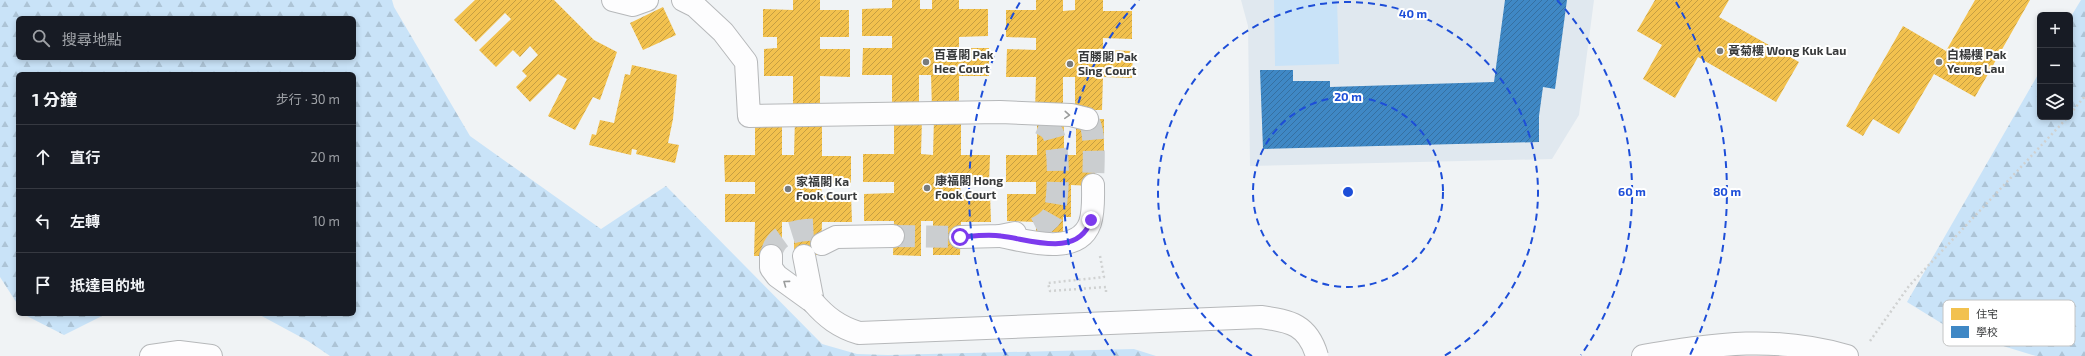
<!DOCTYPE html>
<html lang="zh-TW">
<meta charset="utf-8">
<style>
:root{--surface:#171b24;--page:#20242c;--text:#f1f3f6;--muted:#9ea1a6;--line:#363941}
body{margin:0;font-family:"Exo 2","Noto Sans TC",sans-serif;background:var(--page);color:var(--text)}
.controls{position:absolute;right:12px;top:12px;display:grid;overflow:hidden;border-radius:6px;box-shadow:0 2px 6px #0003}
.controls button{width:36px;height:36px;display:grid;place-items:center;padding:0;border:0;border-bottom:1px solid var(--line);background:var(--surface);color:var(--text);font:20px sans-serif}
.stop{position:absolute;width:12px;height:12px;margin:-9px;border:3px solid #7c3aed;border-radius:50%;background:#fff}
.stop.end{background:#7c3aed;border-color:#fff;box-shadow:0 1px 4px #0008}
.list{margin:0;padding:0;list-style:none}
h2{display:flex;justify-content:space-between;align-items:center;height:52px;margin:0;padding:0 16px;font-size:17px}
h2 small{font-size:13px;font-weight:400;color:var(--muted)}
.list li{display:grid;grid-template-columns:26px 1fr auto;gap:12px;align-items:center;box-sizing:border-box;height:64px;padding:0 16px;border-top:1px solid var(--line)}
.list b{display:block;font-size:15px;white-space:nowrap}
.list em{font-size:13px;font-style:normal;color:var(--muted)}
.icon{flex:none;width:22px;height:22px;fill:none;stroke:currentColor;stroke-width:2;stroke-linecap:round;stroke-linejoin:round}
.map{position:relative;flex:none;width:2085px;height:356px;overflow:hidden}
.search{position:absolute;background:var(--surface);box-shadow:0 2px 6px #0003;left:16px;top:16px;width:340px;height:44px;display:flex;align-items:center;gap:10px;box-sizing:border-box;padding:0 14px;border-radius:6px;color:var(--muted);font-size:15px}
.panel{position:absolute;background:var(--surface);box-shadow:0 2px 6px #0003;left:16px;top:72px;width:340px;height:244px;border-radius:6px}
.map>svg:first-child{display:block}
.built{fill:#e0e8ef}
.forest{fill:url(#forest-firs);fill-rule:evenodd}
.pitch{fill:#c9e3f8}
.homes{fill:url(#homes-hatch)}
.schools{fill:url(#schools-hatch)}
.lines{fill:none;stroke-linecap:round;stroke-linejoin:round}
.minor-tunnel{stroke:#cbced0;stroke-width:22;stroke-dasharray:22 11;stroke-linecap:butt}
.minor-casing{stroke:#b6b8ba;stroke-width:24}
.path{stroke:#cfd1d1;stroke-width:2.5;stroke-dasharray:2 3;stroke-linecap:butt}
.minor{stroke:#fdfdfe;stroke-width:22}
.minor-bridge-casing{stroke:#b6b8ba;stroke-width:24;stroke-linecap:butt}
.minor-bridge{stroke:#fdfdfe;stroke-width:22}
.oneway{stroke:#9a9c9c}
.route{stroke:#7c3aed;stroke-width:5}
.ring{fill:none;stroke:#1d4ed8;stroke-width:2;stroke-dasharray:7 5}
.poi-dot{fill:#787b7c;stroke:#fff;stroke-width:1.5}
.labels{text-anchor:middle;stroke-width:4;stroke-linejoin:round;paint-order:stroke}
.poi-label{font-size:12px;font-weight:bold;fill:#383a3b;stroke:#fff;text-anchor:start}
.key{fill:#fff;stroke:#c3c4c4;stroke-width:1}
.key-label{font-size:11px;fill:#383a3b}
.centre{fill:#1d4ed8;stroke:#fff;stroke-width:2}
.ring-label{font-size:12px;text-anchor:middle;font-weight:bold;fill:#1d4ed8;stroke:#fff;stroke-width:4;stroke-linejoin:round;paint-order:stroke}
</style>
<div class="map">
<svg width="2085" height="356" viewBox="0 0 2085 356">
<defs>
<pattern id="forest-firs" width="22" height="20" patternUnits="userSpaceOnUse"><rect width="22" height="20" fill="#c9e3f8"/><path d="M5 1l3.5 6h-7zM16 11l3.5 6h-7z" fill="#adc4d6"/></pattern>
<pattern id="homes-hatch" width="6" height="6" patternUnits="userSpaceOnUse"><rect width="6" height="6" fill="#f2c14e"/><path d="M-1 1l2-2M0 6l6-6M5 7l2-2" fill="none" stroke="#c59e42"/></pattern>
<pattern id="schools-hatch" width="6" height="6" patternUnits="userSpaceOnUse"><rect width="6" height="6" fill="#3f88c5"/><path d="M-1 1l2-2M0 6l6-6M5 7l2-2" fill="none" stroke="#3670a1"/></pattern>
</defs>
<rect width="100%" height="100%" fill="#f0f3f5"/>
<path class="built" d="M1241 0H1594L1579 115 1552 159 1250 166 1248 26Z"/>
<g class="forest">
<path d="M0 0H392L394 7 470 136 601 229 666 186 822 344 857 354 888 355 1134 349 1156 356H330L308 341 258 314H354V74H18V305L0 277ZM18 18H354V58H18Z"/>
<path d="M2081 0H2085V356H2036L1954 331 1907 302 2040 71V117H2070V18Z"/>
<path d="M23 314H106L64 335Z"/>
</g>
<path class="pitch" d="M1274 0H1337L1339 64 1275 66Z"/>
<g class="homes">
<path d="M475 0H554L594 40 617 52 600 100 593 97 575 130 548 116 567 79 558 74 530 102 516 87 527 76 522 71 538 55 530 46 520 57 513 50 496 67 479 50 511 19 505 13 476 42 454 20Z"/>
<path d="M793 0H820V10H849V37H820V49H850V77L820 76V110H793V76H764V49L777 48V37H763V9L793 10Z"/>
<path d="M892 0H920V9H932V0H959V9H988V36L959 37V48H989V76H959V109H932L931 75H919V110H892V75H862L863 48H892V36H862V9L892 8Z"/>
<path d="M1036 0H1063V11L1075 10V0H1103V11H1132V39L1103 38V50L1133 51 1132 78 1103 77 1102 110H1075V77H1063V111L1035 110 1036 77H1006L1007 49 1036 50V38L1006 37V10H1036Z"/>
<path d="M1655 0H1729L1719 17 1799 62 1776 102 1698 57 1675 98 1643 79 1662 45 1637 31Z"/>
<path d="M1975 0H2030L1975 97 1934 74 1899 134 1873 119 1863 136 1846 126 1903 26 1946 51Z"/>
<path d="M663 7 676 35 643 50 630 23Z"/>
<path d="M632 65 677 75 673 119 668 143 679 145 675 163 636 154 637 150 632 149 631 155 589 145 592 134 596 135 600 120 614 123 625 74 630 75Z"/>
<path d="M894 118H922L921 154 933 155 934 118H961V155H990L989 182H961L960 194H990L991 222H961L960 255H933V221H921V256L893 255 894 221H864V194L894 193V182H863V154H894Z"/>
<path d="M755 119H782V155H794L795 119H822V156H851V183H822L821 195H851L852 222H822L821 255H794V222H782V256H754L755 222H725V194H755V182H725L724 155H755Z"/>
<path d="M1037 119H1064V155H1076V119H1104V169H1095V186L1071 185V217H1063V232H1036V222L1007 221V194H1036V182H1006V155H1037Z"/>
</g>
<path class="schools" d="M1505 0H1567L1555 89 1543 87 1539 116V142L1263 149 1260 70H1293V81H1330V87L1494 82Z"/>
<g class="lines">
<g class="minor-tunnel">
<path d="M1087 119C1097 129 1093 170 1093 185"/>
<path d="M1036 228C1044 224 1050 221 1054 212 1059 200 1060 143 1052 132 1049 127 1042 124 1037 122"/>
<path d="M893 236 960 237"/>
<path d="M771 256C775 230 801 230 822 229"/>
</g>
<g class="minor-casing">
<g id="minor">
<path d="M613 0 633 5 647 0"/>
<path d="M683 0 695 6 723 32 746 62 749 116 1000 112 1071 115 1087 119"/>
<path d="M1000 236C1026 241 1078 257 1090 223 1094 211 1093 198 1093 185"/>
<path d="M960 237 1000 236 1015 233"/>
<path d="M822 244 836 237 893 236"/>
<path d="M771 256V268L777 276 813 302"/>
<path d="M804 256 813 302"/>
<path d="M151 356 179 352 211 356"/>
<path d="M1643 356C1718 344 1772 335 1847 356"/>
</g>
</g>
<g class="path">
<path d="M2070 114 2085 96"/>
<path d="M1100 256 1104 277 1048 283 1050 291 1106 287V295"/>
<path d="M1870 341 1909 286 2068 117"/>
</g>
<use href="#minor" class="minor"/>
<g class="minor-bridge-casing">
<path id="minor-bridge" d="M813 302C826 317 839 327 859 333L1261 317C1291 321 1308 325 1317 356"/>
</g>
<use href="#minor-bridge" class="minor-bridge"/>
</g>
<defs><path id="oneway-chevron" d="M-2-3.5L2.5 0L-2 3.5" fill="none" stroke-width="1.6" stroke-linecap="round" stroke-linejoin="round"/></defs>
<g class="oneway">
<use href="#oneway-chevron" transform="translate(1067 115) rotate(4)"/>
<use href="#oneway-chevron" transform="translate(786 283) rotate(-144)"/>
</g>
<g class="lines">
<path class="route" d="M960 237C973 236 988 234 1001 236 1029 239 1078 259 1091 220"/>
</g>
<g class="ring">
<circle cx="1348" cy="192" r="95"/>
<path d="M1252 356A190 190 0 1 1 1444 356"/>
<path d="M1115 355A284 284 0 0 1 1139 0M1557 0A284 284 0 0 1 1581 355"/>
<path d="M1006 355A379 379 0 0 1 1020 2M1676 2A379 379 0 0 1 1690 355"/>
</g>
<g class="poi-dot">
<circle cx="1720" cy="51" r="4"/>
<circle cx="926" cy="62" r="4"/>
<circle cx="1939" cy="62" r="4"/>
<circle cx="1070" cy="64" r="4"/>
<circle cx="927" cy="188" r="4"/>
<circle cx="788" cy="189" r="4"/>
</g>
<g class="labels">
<g class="poi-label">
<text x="1728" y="55">黃菊樓 Wong Kuk Lau</text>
<text x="934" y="59">百喜閣 Pak<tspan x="934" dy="14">Hee Court</tspan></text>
<text x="1947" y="59">白楊樓 Pak<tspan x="1947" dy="14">Yeung Lau</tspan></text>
<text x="1078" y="61">百勝閣 Pak<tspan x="1078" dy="14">Sing Court</tspan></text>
<text x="935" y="185">康福閣 Hong<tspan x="935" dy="14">Fook Court</tspan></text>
<text x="796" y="186">家福閣 Ka<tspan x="796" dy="14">Fook Court</tspan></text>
</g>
</g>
<rect x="1943" y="300" width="132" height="46" rx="6" class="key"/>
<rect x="1951" y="308" width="18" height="12" fill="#f2c14e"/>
<rect x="1951" y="326" width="18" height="12" fill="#3f88c5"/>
<g class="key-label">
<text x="1976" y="318">住宅</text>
<text x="1976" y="336">學校</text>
</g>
<circle cx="1348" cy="192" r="6" class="centre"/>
<g class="ring-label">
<text x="1413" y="18">40 m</text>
<text x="1348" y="101">20 m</text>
<text x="1632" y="196">60 m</text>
<text x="1727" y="196">80 m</text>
</g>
</svg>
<div class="controls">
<button>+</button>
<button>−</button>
<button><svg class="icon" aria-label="layers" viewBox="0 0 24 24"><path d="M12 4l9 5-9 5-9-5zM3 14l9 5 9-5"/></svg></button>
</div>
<div class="stop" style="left:960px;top:237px"></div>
<div class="stop end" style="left:1091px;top:220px"></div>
<div class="search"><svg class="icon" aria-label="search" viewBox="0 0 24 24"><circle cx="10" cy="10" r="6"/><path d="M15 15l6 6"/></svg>搜尋地點</div>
<section class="panel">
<h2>1 分鐘<small>步行 · 30 m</small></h2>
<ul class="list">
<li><svg class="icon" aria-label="ahead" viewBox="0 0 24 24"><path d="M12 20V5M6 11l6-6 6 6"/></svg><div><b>直行</b></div><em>20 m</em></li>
<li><svg class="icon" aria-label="left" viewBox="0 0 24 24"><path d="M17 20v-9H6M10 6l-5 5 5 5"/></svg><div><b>左轉</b></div><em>10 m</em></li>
<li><svg class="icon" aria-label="arrive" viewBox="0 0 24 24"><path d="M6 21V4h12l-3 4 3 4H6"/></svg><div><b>抵達目的地</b></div></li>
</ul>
</section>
</div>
